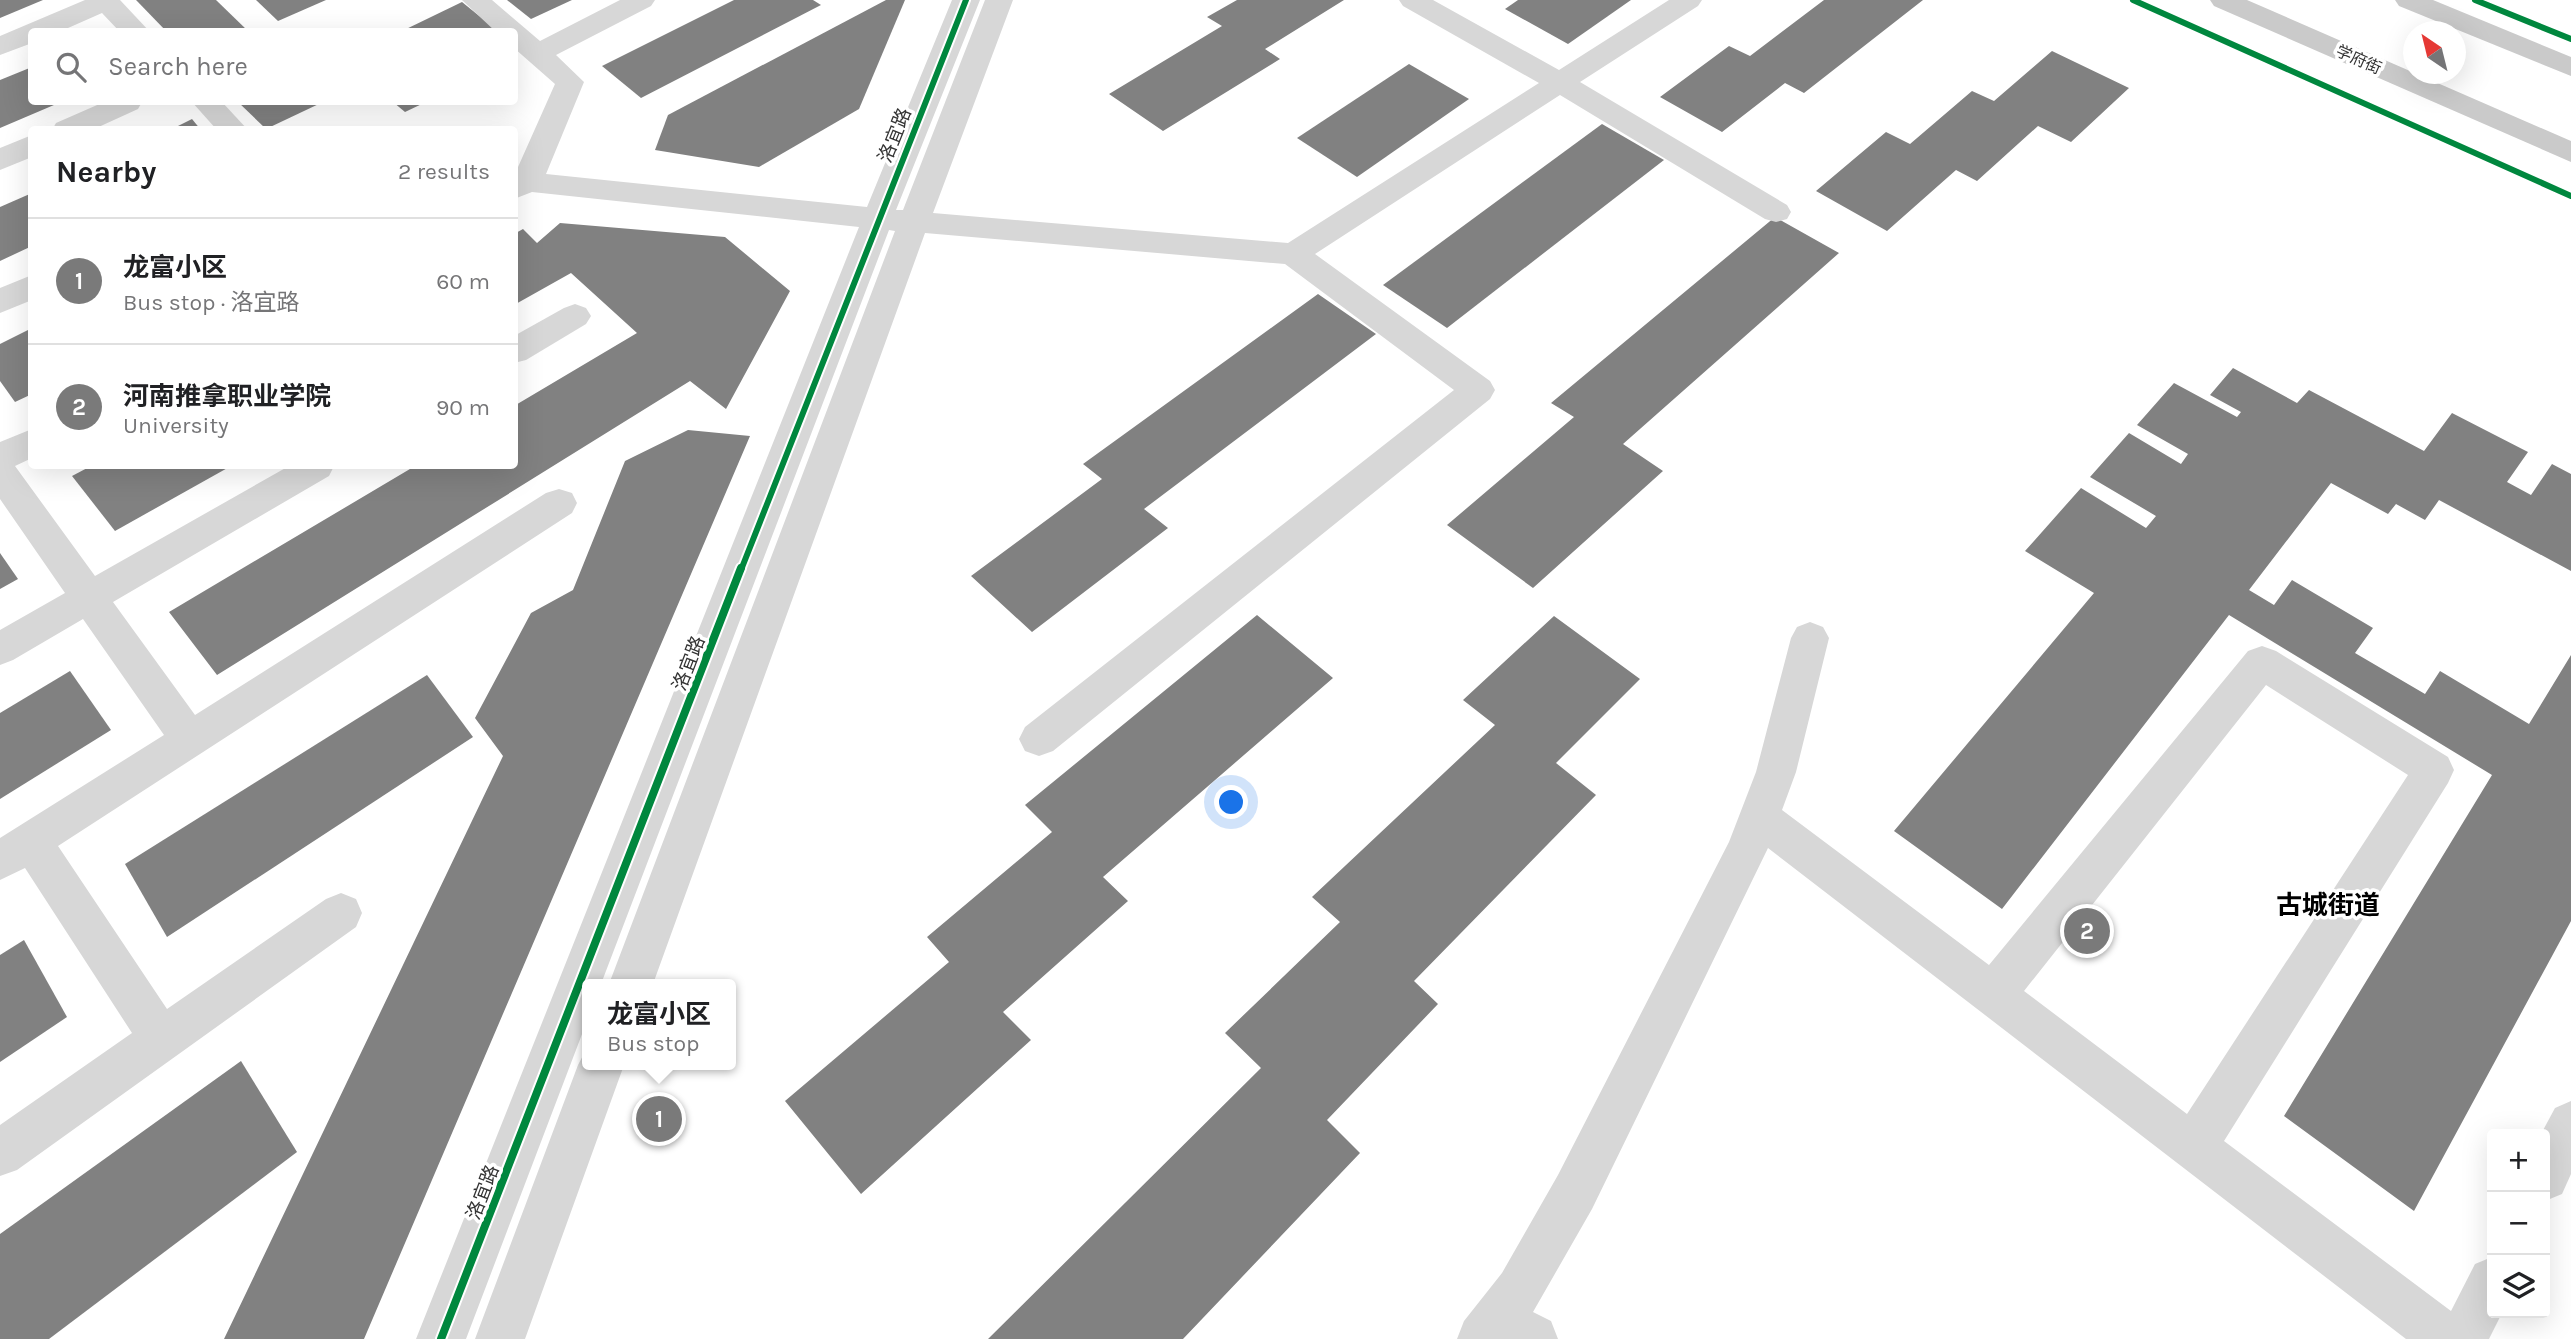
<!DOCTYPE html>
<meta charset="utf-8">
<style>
:root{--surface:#fff;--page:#f6f6f6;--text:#202124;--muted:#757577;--line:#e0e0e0;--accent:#7a7a7a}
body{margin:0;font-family:Karla,"Noto Sans SC",sans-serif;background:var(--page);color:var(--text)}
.controls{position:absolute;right:21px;bottom:21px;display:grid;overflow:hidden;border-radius:7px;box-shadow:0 7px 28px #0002}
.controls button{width:63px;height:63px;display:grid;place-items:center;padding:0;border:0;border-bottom:2px solid var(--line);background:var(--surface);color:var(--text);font:35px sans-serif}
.compass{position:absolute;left:2403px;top:21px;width:63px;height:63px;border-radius:50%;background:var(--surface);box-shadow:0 7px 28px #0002;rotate:325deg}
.you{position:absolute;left:1232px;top:803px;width:24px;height:24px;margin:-18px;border:5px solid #fff;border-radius:50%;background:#1a73e8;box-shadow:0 0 0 10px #1a73e833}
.badge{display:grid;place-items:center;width:46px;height:46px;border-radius:50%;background:var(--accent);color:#fff;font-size:23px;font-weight:700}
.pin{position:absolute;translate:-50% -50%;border:4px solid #fff;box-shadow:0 2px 7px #0006}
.popup{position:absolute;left:582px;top:979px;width:154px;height:91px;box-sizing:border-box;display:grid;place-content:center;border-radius:7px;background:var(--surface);filter:drop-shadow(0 2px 5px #0005);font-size:23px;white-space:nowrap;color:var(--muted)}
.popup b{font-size:26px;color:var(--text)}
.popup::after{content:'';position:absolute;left:50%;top:100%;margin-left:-14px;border:14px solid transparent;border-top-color:var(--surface)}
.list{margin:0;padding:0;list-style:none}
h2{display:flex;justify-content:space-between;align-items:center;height:91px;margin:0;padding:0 28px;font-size:30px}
h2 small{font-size:23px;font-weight:400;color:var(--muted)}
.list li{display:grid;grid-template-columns:46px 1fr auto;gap:21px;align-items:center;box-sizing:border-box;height:126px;padding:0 28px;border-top:2px solid var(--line)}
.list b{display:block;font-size:26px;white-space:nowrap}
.list p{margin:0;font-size:23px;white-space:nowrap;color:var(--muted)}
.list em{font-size:23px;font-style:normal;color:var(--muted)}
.icon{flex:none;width:38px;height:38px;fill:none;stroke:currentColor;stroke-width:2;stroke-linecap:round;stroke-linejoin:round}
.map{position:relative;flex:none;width:2571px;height:1339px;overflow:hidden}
.search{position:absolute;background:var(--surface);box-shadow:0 7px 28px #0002;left:28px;top:28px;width:490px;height:77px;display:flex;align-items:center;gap:18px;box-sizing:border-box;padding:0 24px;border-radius:7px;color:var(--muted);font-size:26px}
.panel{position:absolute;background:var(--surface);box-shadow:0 7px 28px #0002;left:28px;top:126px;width:490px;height:343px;border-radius:7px}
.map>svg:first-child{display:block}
.building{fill:#818181}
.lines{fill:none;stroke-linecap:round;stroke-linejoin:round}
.minor{fill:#d7d7d7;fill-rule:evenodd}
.major{fill:#cacaca;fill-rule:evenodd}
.cycleway-far1-casing{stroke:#fff;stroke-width:10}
.cycleway-casing{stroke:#fff;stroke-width:12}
.cycleway-far1{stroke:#00873e;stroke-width:6}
.cycleway{stroke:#00873e;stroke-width:8}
.labels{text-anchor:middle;stroke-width:7;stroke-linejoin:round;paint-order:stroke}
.far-street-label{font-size:16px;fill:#333;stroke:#fff}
.street-label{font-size:19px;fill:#333;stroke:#fff}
.district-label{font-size:26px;font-weight:bold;fill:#000;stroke:#fff}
</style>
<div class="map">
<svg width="2571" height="1339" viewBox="0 0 2571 1339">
<rect width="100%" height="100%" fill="#fff"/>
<g class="building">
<path d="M0 0H43L0 18Z"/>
<path d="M136 0H216L249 32H167Z"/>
<path d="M256 0H326L278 21Z"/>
<path d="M507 0H572L531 19Z"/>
<path d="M734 0H813L821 5 641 98 602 66Z"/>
<path d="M886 0H905L859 109 759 167 655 150 668 115Z"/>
<path d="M1237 0H1344L1265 49 1280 59 1163 131 1109 94 1222 26 1207 17Z"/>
<path d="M1518 0H1631L1568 44 1505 9Z"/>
<path d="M1824 0H1923L1804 93 1785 83 1722 132 1660 97 1729 46 1750 56Z"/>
<path d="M462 2 499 32H400Z"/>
<path d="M2052 51 2129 88 2071 142 2038 126 1977 181 1956 170 1887 231 1816 191 1886 132 1910 144 1972 91 1994 101Z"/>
<path d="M1409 64 1469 99 1357 177 1297 138Z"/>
<path d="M32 67V102H61L0 128V80Z"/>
<path d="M238 102H323L266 129Z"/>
<path d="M393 102H426L405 112Z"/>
<path d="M192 119 201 130H170Z"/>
<path d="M1602 124 1664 160 1447 328 1383 285Z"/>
<path d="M32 193V246L0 261V207Z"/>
<path d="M1775 217 1839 253 1623 444 1663 471 1533 588 1447 525 1574 417 1551 403Z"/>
<path d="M560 223 725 237 790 291 726 409 690 381 217 675 169 612 415 466H514V406L637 333 571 273 514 305V234L523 229 537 243Z"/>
<path d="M1318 294 1376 334 1144 509 1168 528 1032 632 971 576 1102 479 1083 464Z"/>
<path d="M32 328V394L15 402 0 381V344Z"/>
<path d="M2233 368 2297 403 2309 390 2424 451 2452 413 2528 452 2507 482 2531 495 2552 464 2571 474V571L2439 500 2425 520 2396 504 2388 514 2331 483 2249 590 2274 605 2292 580 2373 628 2355 653 2425 694 2440 671 2529 724 2571 655V921L2414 1211 2284 1116 2492 775 2229 615 2002 909 1894 831 2094 593 2025 551 2081 488 2146 528 2156 516 2090 477 2129 433 2181 464 2188 454 2137 425 2174 383 2237 417 2241 412 2210 395Z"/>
<path d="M688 430 750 436 364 1339H224L503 756 475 718 531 613 573 590 625 461Z"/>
<path d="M91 466H231L115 531 72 476Z"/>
<path d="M0 553 18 579 0 589Z"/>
<path d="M1257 615 1333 678 1103 877 1128 901 1003 1012 1031 1040 861 1194 785 1101 949 962 927 937 1052 832 1025 805Z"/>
<path d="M1554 616 1640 679 1556 763 1596 795 1414 981 1438 1004 1327 1120 1360 1153 1183 1339H988L1261 1068 1225 1033 1340 922 1312 897 1495 725 1463 700Z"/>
<path d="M70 671 111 730 0 799V713Z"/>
<path d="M427 675 473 737 167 937 125 864Z"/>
<path d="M24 940 67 1017 0 1062V955Z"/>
<path d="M241 1061 297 1152 49 1339H0V1234Z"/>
</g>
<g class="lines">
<g class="minor">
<path d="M85 0H120L150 32H120L102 13 59 32H32V43L0 55V36Z"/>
<path d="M462 0H492L540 41 620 0H655L651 6 556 55 584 82 546 174 867 207 952 0H980L896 210H903L985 0H1013L933 213 1288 243 1539 83 1403 6 1399 0H1433L1559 70 1669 0H1702L1698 6 1580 82 1787 205 1791 212 1787 219 1776 222 1765 219 1560 95 1315 254 1490 381 1495 390 1490 399 1053 751 1039 756 1025 751 1019 739 1025 727 1454 390 1285 264 925 233 653 984H609L895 231 889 230 601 984H587V1021L466 1339H416L859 227 532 192 514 199V176L555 84 514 48V32H496Z"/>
<path d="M104 102H142L138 109 92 130H52L56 123Z"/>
<path d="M192 102H222L248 130H217Z"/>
<path d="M32 135V157L0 170V148Z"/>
<path d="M32 275V300L0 313V288Z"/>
<path d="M575 304 586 308 591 316 586 324 526 360 514 363V336L564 308Z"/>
<path d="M32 429V458L15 466 95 576 289 466H334L329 476 113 602 195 715 546 493 559 489 572 493 577 503 572 513 58 846 167 1009 326 899 341 893 356 899 362 913 356 927 17 1170 0 1176V1125L132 1033 25 868 0 880V838L164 735 83 619 13 660 0 665V630L65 593 0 499V442Z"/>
<path d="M1810 622 1823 627 1829 638 1796 772 1782 810 1989 965 2248 651 2262 646 2276 651 2448 757 2454 770 2448 783 2224 1141 2451 1311 2475 1264 2492 1257V1313H2502L2489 1339H2406L1768 848 1592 1209 1533 1312 1551 1321 1558 1339H1457L1464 1321 1502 1273 1558 1175 1729 842 1756 772 1791 638 1797 627ZM2266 685 2408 775 2187 1114 2024 991Z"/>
<path d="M587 1048V1065H624L525 1339H475L578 1065Z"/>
<path d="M2571 1101V1174L2562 1194 2545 1201V1134H2541L2555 1108Z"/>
</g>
<g class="major">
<path d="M2210 0H2247L2571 141V162L2214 6Z"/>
<path d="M2395 0H2433L2571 57V76L2399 6Z"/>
</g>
<g class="cycleway-far1-casing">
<g id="cycleway-far1">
<path d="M2133 0 2571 196"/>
<path d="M2475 0 2571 39"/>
<path d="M741 570 966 0"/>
</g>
</g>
<g class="cycleway-casing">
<path id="cycleway" d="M441 1339 741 568"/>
</g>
<use href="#cycleway-far1" class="cycleway-far1"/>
<use href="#cycleway" class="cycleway"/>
</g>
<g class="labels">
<g class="far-street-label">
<text transform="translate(2359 59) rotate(24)" y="6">学府街</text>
</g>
<g class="street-label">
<text transform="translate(894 135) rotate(-68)" y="7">洛宜路</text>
<text transform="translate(688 663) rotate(-69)" y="7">洛宜路</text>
<text transform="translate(482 1192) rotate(-69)" y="7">洛宜路</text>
</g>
<g class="district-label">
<text x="2328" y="914">古城街道</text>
</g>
</g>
</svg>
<div class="controls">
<button>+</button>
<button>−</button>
<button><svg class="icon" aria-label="layers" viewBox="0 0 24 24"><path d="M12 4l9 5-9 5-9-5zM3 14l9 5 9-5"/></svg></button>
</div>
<svg class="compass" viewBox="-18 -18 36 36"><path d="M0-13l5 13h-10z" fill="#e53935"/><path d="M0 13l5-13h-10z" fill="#757577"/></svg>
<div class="you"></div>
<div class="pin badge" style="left:659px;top:1119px">1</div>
<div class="popup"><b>龙富小区</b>Bus stop</div>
<div class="pin badge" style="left:2087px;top:931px">2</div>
<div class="search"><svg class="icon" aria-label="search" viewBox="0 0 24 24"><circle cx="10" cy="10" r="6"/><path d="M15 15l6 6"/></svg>Search here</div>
<section class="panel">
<h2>Nearby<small>2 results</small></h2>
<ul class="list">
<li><span class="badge">1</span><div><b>龙富小区</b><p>Bus stop · 洛宜路</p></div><em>60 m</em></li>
<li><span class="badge">2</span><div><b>河南推拿职业学院</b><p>University</p></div><em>90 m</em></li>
</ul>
</section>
</div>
